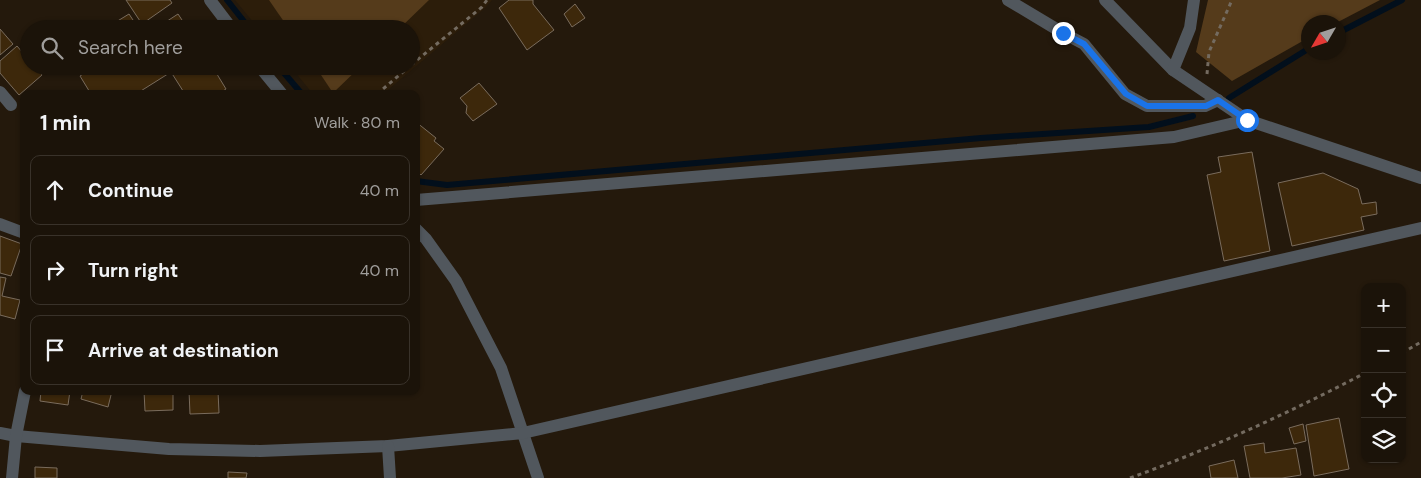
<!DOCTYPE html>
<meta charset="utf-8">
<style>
:root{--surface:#1b1309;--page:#282017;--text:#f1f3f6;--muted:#a09e9c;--line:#39322a}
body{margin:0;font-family:"DM Sans",sans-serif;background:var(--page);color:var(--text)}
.controls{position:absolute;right:15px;bottom:15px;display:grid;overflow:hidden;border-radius:10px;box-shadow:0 1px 4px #0004}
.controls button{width:45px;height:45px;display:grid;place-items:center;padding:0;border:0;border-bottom:1px solid var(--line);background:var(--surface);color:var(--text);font:25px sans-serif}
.compass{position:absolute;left:1301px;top:15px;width:45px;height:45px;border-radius:50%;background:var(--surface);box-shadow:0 1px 4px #0004;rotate:231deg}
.stop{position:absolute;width:15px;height:15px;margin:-11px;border:4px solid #1a73e8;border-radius:50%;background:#fff}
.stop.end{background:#1a73e8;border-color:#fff;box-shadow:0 1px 5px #0008}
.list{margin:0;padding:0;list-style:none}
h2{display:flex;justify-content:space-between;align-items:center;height:65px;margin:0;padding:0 20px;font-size:21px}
h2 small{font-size:16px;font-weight:400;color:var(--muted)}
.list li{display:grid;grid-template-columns:32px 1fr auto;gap:15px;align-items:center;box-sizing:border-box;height:70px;margin:0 10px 10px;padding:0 10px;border:1px solid var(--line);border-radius:10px}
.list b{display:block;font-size:19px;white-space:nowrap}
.list em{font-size:16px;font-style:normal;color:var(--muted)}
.icon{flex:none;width:28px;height:28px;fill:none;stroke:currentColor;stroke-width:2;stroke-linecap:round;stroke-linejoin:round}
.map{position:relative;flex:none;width:1421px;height:478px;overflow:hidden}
.search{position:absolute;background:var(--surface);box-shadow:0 1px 4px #0004;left:20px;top:20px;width:400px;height:55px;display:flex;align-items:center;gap:12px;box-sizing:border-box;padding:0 18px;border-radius:28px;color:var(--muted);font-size:19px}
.panel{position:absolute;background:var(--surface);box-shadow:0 1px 4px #0004;left:20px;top:90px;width:400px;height:305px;border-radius:10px}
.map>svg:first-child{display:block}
.built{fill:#2c1d0a}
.green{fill:#553b1b}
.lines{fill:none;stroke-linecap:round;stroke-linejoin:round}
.stream{stroke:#020f1c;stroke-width:6}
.building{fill:#3d280b;stroke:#7a6c5d}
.path{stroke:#746b60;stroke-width:3;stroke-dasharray:4 4;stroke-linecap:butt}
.minor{stroke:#51575d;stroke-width:12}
.route{stroke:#1a73e8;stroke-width:6}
</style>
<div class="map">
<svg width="1421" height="478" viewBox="0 0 1421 478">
<rect width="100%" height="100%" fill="#24190c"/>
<path class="built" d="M235 0H492L485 8 383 94H313L290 66H411V29H259Z"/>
<g class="green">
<path d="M269 0H429L399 29H289Z"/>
<path d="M1208 0H1380L1338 22H1308V38L1232 81 1196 52Z"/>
<path d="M315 66H361L333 93Z"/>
</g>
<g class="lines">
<g class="stream">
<path d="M227 0 250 29"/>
<path d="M1338 33 1402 0"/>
<path d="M278 66 302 94"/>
<path d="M1229 98 1308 49"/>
<path d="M416 181 447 185 981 138 1149 127 1193 116"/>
</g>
</g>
<g class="building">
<path d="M126 0H170L172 3 142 24Z"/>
<path d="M509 0H533V4L554 30 527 50 499 8Z"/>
<path d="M575 4 585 18 572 27 564 14Z"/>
<path d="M129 14 137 26 133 29H113L111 25Z"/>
<path d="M178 14 188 29H155Z"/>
<path d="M0 29 13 44 0 55Z"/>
<path d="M17 46 29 60V66H35L42 75 19 95 0 73V61Z"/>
<path d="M96 66H212L226 89 218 94H185L171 72 136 94H91L80 76Z"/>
<path d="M479 83 497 104 473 121 466 113 467 106 460 98Z"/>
<path d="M416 122 436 138 434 141 444 149 421 175 416 170Z"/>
<path d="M1252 152 1270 251 1224 261 1207 175 1221 172 1218 157Z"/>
<path d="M1323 173 1358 189 1362 204 1376 202 1377 214 1361 217 1364 230 1292 246 1278 183Z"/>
<path d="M0 236 22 244 11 276 0 273Z"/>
<path d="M0 277 6 278 2 296 20 300 15 319 0 315Z"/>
<path d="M41 391H70L68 405 40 401Z"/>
<path d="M83 391H112L108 407 81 399Z"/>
<path d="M144 391H173V410L145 411Z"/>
<path d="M189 391H218L219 413 190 414Z"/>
<path d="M1339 418 1349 469 1314 476 1306 425Z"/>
<path d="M1303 424 1306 441 1294 444 1289 428Z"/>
<path d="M1264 443 1265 453 1296 448 1301 475 1282 478H1250L1244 446Z"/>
<path d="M1234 460 1238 478H1211L1209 466Z"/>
<path d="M35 467 57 468V478H35Z"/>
<path d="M228 472 247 473 246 478H228Z"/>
</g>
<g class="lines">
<g class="path">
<path d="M411 65 482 7 487 0"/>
<path d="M1207 74 1209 52 1232 0"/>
<path d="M377 94 410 66"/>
<path d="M1402 353 1421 342"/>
<path d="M1130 478C1210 449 1289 413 1365 373"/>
</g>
<g class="minor">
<path d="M210 0 232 29"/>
<path d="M1008 0 1063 33 1084 44 1125 94 1147 106H1205L1218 100"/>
<path d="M1105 0 1173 70 1247 120 1421 178"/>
<path d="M259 66 282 94"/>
<path d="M1173 70 1190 28 1194 0"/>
<path d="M0 92 11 105"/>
<path d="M416 200 1174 137 1247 120"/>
<path d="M0 224 24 233"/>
<path d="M416 229 426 239 456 281 501 368 538 478"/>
<path d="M0 433 16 436 169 449 260 451 388 446 523 433 1421 228"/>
<path d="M388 446 390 478"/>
<path d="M12 478 16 436 25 391"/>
</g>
</g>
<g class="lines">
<path class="route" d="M1063 33 1084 44 1126 94 1147 106H1206L1218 100 1247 120"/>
</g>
</svg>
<div class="controls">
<button>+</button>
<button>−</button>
<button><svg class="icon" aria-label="locate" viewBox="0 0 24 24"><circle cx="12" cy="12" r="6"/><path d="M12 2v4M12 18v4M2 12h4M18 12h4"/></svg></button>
<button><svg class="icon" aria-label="layers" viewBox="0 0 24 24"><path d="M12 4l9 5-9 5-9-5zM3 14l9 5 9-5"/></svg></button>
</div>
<svg class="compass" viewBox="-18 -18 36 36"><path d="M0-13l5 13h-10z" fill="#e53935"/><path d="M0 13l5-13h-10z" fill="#a09e9c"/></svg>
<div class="stop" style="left:1247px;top:120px"></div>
<div class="stop end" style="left:1063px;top:33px"></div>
<div class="search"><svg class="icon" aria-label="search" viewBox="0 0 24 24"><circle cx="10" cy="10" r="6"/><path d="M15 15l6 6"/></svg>Search here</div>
<section class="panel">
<h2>1 min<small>Walk · 80 m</small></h2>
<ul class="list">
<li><svg class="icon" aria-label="ahead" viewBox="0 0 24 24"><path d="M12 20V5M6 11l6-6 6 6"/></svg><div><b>Continue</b></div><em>40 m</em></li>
<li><svg class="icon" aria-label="right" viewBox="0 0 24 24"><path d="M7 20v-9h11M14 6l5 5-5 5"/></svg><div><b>Turn right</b></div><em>40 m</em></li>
<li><svg class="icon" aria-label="arrive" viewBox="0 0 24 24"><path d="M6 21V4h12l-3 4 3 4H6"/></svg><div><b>Arrive at destination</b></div></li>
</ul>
</section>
</div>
